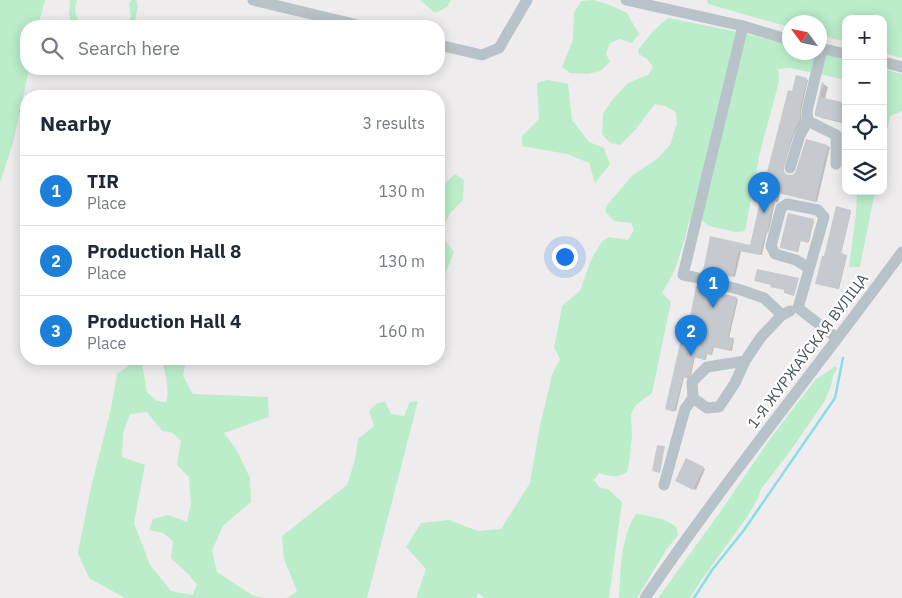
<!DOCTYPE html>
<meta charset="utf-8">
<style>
:root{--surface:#fff;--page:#f2f2f3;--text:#1f2937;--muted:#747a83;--line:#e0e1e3;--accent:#1c80da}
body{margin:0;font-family:"IBM Plex Sans",sans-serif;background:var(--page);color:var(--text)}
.controls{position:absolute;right:15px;top:15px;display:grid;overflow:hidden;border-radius:10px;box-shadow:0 2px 12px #0003}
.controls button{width:45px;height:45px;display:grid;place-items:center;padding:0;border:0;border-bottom:1px solid var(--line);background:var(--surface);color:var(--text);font:25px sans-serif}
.compass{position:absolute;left:782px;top:15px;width:45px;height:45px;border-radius:50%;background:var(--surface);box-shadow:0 2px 12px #0003;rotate:303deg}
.you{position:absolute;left:564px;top:256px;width:18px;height:18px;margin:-12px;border:4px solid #fff;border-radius:50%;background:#1a73e8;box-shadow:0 0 0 8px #1a73e833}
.badge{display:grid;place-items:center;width:32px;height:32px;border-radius:50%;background:var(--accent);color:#fff;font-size:16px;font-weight:700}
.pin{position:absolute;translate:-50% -41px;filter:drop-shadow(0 1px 2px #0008)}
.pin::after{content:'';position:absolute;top:26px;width:18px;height:15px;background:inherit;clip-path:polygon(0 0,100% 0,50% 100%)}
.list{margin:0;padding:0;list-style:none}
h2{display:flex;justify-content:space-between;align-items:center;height:65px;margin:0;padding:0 20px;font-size:21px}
h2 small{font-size:16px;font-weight:400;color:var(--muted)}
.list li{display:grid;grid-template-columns:32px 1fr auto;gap:15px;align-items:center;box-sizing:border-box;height:70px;padding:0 20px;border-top:1px solid var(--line)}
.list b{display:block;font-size:19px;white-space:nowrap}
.list p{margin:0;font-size:16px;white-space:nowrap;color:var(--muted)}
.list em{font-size:16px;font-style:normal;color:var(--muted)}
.icon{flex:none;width:28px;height:28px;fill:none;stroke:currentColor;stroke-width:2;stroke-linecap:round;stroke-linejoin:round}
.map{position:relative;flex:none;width:902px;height:598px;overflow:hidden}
.search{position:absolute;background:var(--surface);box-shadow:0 2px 12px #0003;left:20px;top:20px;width:425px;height:55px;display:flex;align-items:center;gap:12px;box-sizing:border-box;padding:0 18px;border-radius:20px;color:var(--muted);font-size:19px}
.panel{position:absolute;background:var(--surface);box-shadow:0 2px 12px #0003;left:20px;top:90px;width:425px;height:275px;border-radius:20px}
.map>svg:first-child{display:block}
.green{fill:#bbedca;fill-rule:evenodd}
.shadow{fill:#0003}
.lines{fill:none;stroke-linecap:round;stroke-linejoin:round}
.stream{stroke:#88dee9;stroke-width:2.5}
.building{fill:#c6cacf}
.minor{stroke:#b8c3c9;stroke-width:11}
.labels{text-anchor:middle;stroke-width:4.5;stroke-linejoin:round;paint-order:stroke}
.street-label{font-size:15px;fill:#455259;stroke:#fff}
</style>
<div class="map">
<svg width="902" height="598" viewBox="0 0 902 598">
<rect width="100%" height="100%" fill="#efeced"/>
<g class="green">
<path d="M0 0H45L38 26H26V69H29L13 143 0 182Z"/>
<path d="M70 0H77C73 11 76 18 83 26H72L69 15Z"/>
<path d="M132 0H136L138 6 134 26H126L131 17 129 3Z"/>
<path d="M420 0H451L447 7 435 13Z"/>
<path d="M594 0 612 6 627 13 639 34 632 43 620 39 610 43 606 54 610 62 600 71 588 74 570 73 562 67 573 40 574 13 581 1Z"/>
<path d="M707 0H902V58L883 53V19H846V42L820 35V22H790L789 27 708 4Z"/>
<path d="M668 18 743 33 789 45 790 52 819 53 846 59V80L790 68 778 69 779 82 760 152 745 231 735 232 709 226 698 218 689 221 686 235 675 270 662 293 671 302 652 393 636 405 631 414 632 437 629 463 627 472C618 479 609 476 599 473L594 480 599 487 609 490 622 502 609 598H485L478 593 476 598H416L426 569 406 547 421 523 449 520 478 531 501 529 530 483 540 425 548 393 552 375 560 359 554 347 558 329 562 306 580 291 591 260 602 241 609 237 628 240 634 230 631 223 614 221 605 211 607 205 633 175 657 159 670 145 677 124 676 112 665 106 655 104 636 129 620 145 610 143 602 134 603 114 613 99 628 83 648 75 653 67 647 59 639 54 638 50 654 30Z"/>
<path d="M883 69 902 74V111L890 116 883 151Z"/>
<path d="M548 80 568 84 572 120 589 142 604 148 610 164 595 183 589 163 567 154 522 146V136L539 119 537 83Z"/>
<path d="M455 174 464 180 463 200 450 213 440 234 454 252 446 272 439 279V189Z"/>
<path d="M857 191H875L860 267H849L856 213Z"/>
<path d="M134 359H141L147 392 157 401 166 402C170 389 165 374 162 360V359H186L183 376 193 394 268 397 269 417 224 433 236 449 250 478 251 502 223 526 212 550 217 572 252 595 265 598H125L89 578 78 553 92 483 111 409 117 374 134 362ZM147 412 162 431 173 433 181 441 177 465 189 477 191 504 187 522 168 515 153 519 149 530 163 533 173 541 171 558 189 575 197 585 192 595 171 591 150 565 134 523 145 465 122 457 123 433 130 414Z"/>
<path d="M835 366 837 369 833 375 831 386 824 402 788 454 761 489 758 498 747 517 702 579 690 598H658L718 515 770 439 816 379 830 370Z"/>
<path d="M385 401 391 414 404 416 410 402 418 401 367 598H287L297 591 284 559 282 536 347 485 355 460 358 439 374 426 369 411 376 404Z"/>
<path d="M636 514C650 516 666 518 677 528L678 535 666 550 637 598H619C621 570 620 538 636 514Z"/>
</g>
<g class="shadow">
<path d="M797 77 808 80 801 111 802 121 794 134 784 167V172L788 177 796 174 807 141 830 147 817 202 780 193 778 202H775L770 226 768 233 767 232 762 255 741 251 735 277 706 271 711 238 751 246Z"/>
<path d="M823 84 828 87 825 99 846 104V124L822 118 816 115Z"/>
<path d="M837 208 851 212 841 254 847 256 839 289 816 283 825 258Z"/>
<path d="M789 214 814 221 809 242 801 240 798 252 782 247Z"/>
<path d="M705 289 706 290V291L738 299 729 338 734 340 732 351 714 347 712 355 707 354 706 360 695 357 691 375 688 378 684 377 676 411 668 410 686 337Z"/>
<path d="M687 460 705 469 696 490 677 481Z"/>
</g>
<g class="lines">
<path class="stream" d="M694 598 712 570 744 530 835 398 843 358"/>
</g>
<g class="building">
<path d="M796 75 807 78 800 109V119L793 133 783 169 785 173 788 175H792L795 173 806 139 828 145 815 202 778 193 776 202H773L769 224 767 233 766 232 760 255 739 251 733 277 703 271 710 236 750 245 764 184 788 90 792 91Z"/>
<path d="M822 82 824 83 820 97 846 103V123L815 116V112Z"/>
<path d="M836 206 851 210 841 253 847 255 838 289 815 284 822 256H824Z"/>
<path d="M788 213 814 219 808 243 800 241 797 252 780 248V246Z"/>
<path d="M757 269 799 278 794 296 784 293V290L770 287 771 285 754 281Z"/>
<path d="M696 286 705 288V290L737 297 728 337 734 338 730 351 713 347 711 355 706 354 704 360 694 357 690 374 686 378 683 377 674 412 665 409 682 335 685 336 688 327Z"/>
<path d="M657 445 665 446 660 473 652 471Z"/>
<path d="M686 458 704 467 693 490 675 481Z"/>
</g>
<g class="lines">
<g class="minor">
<path d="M253 0 362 26"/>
<path d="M626 0 743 26 790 40"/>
<path d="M743 26 683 275 694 277 741 290 764 298 782 315"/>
<path d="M439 45 482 55 499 48 527 0"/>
<path d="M820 48 846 54"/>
<path d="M883 62 902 67"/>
<path d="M808 121 836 135V164"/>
<path d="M790 168 800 135 808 121 807 111 822 49"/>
<path d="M809 268 796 260 775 254 771 246 781 208 787 204 818 210 824 217 798 308 837 338"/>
<path d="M745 361 707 367 692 382 693 398 707 408 719 407 735 383 745 361 761 337 782 315 790 311"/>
<path d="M664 485 685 409 693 398"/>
<path d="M645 598C726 479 817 368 902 252"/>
</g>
</g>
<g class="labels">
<g class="street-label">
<text transform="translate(808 351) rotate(-53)" y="5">1-Я ЖУРЖАЎСКАЯ ВУЛІЦА</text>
</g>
</g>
</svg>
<div class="controls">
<button>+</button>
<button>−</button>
<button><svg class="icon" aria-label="locate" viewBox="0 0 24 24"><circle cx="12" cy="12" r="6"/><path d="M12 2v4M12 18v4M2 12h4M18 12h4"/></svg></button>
<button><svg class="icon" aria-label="layers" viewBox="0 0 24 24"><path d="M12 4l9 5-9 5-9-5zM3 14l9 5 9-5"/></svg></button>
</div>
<svg class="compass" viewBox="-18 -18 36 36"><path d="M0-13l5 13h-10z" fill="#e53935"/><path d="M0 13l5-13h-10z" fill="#747a83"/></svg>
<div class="you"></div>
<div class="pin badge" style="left:713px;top:308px">1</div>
<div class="pin badge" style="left:691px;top:356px">2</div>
<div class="pin badge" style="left:764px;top:213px">3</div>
<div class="search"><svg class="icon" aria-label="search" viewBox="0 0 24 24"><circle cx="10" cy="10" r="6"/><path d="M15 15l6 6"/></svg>Search here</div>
<section class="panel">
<h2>Nearby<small>3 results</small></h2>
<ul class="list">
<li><span class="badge">1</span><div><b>TIR</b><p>Place</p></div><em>130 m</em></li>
<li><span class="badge">2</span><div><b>Production Hall 8</b><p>Place</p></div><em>130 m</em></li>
<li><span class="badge">3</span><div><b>Production Hall 4</b><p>Place</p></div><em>160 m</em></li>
</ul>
</section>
</div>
